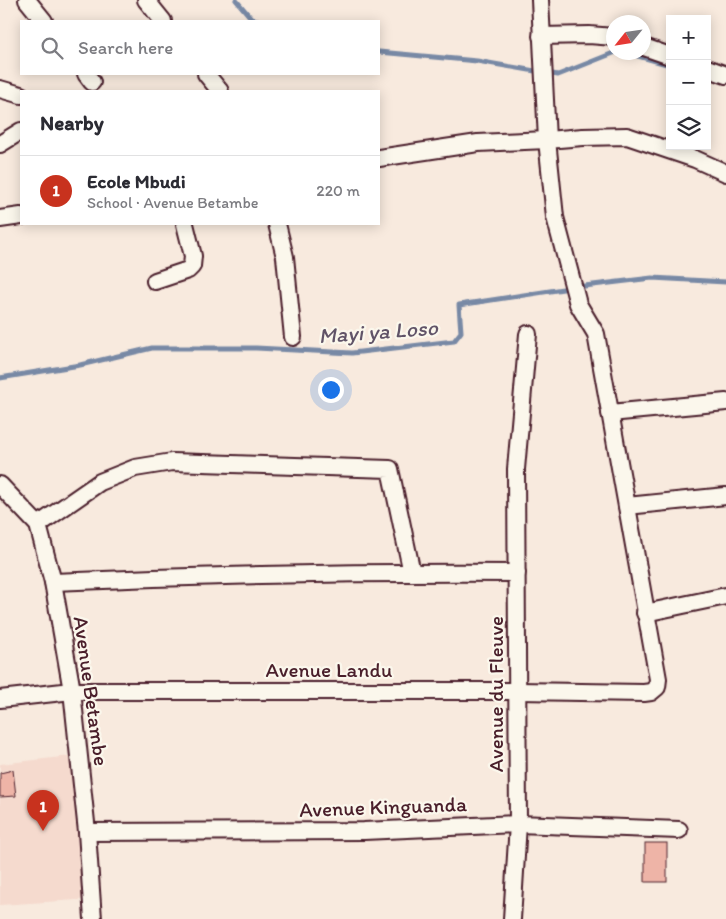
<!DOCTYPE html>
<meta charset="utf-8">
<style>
:root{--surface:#fff;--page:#f2f2f3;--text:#2b2b33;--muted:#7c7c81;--line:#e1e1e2;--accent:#c8321e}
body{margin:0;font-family:Itim,sans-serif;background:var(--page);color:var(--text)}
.controls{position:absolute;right:15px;top:15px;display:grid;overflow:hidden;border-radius:0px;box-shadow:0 2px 12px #0003}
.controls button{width:45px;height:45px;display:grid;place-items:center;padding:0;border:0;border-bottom:1px solid var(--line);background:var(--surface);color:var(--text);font:25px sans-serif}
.compass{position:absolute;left:606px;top:15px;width:45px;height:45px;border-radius:50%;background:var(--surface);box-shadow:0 2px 12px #0003;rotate:240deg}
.you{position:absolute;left:330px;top:389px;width:18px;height:18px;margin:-12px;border:4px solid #fff;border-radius:50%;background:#1a73e8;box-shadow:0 0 0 8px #1a73e833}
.badge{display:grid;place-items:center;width:32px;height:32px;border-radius:50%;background:var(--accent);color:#fff;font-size:16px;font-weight:700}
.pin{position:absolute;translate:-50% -41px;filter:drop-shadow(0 1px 2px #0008)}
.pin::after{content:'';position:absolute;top:26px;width:18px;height:15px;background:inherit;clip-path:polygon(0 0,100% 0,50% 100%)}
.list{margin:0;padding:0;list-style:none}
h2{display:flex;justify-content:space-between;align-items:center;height:65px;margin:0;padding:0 20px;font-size:21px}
h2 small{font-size:16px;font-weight:400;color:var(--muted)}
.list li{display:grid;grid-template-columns:32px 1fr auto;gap:15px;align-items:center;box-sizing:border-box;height:70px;padding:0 20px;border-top:1px solid var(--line)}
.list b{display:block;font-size:19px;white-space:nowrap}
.list p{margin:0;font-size:16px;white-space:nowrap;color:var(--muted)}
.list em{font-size:16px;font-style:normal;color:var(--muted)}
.icon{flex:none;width:28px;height:28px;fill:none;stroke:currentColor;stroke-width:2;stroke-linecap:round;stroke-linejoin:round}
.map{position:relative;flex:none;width:726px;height:919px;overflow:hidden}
.search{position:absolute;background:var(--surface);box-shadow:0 2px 12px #0003;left:20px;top:20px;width:360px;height:55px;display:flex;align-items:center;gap:12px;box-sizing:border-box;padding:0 18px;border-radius:0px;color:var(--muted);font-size:19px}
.panel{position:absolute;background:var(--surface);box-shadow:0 2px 12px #0003;left:20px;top:90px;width:360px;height:135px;border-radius:0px}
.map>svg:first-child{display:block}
.built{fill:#f5dace}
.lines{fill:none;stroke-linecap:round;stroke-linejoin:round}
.stream{stroke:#7889a5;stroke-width:5}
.building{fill:#eeb4a7;stroke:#4a1f2b}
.minor-casing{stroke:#4a1f2b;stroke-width:20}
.minor{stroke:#fbf7ec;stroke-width:16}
.labels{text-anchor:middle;stroke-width:4.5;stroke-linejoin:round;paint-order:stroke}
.street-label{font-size:21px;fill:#4a1f2b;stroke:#fbf7ec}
.water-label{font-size:22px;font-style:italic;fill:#615468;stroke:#fbf7ec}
</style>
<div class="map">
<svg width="726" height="919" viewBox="0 0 726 919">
<rect width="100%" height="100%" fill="#f8eade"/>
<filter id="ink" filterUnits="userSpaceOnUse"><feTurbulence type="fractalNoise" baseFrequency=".02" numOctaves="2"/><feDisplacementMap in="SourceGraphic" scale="10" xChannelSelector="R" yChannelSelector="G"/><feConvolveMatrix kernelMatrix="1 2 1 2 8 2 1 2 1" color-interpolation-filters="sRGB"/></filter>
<g filter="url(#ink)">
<path class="built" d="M79 755 92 899 0 905V764Z"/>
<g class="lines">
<g class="stream">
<path d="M236 0 252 19 261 21"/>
<path d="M379 52 477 61 558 75 616 52"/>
<path d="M624 52 670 65"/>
<path d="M0 378 80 365 152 348H256L352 353 454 341 461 332 459 305 576 287 652 278 726 282"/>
</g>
</g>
<g class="building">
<path d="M13 770 16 796 0 797V773Z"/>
<rect x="645" y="843" width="22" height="39"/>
</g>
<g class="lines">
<g class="minor-casing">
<g id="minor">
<path d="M27 0 44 21"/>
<path d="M146 0 163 21"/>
<path d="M541 36 589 35 614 37"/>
<path d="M644 47 670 56"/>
<path d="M707 68 726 75"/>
<path d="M86 74 92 82"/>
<path d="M206 74 220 91"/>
<path d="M0 89 21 95"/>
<path d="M0 144 21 131"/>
<path d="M379 158 478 143 547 140 583 137 627 136 695 159 726 173"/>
<path d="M0 219 21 216"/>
<path d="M277 224 285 257 293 337"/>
<path d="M155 281 188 270 192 266 193 256 185 224"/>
<path d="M610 413 726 402"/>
<path d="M0 485 38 525 53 582 72 691 87 832 93 919"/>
<path d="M627 506 726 496"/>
<path d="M38 525 100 482 135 468 172 462 390 469 412 573"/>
<path d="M53 582C208 575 362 572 517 573"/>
<path d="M645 613 726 596"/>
<path d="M0 699 72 691H518L644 693 651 692 657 687 658 679 596 334 578 304 555 217 547 140 540 0"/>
<path d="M87 832 364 831 518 824 679 830"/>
<path d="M512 919 518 824 516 469 528 334"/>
</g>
</g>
<use href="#minor" class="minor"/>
</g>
</g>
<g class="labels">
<g class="street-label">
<text x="329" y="677">Avenue Landu</text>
<text transform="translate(91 691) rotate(82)" y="7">Avenue Betambe</text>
<text transform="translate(496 694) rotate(-90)" y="7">Avenue du Fleuve</text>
<text transform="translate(383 807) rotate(-2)" y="7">Avenue Kinguanda</text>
</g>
<g class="water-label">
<text transform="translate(378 331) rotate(-4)" y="8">Mayi ya Loso</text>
</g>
</g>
</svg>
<div class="controls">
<button>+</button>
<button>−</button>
<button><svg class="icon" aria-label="layers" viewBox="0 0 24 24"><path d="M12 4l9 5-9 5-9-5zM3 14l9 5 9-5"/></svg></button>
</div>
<svg class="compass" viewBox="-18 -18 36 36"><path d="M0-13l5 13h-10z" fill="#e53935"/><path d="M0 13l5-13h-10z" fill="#7c7c81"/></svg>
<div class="you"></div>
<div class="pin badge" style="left:43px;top:831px">1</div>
<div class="search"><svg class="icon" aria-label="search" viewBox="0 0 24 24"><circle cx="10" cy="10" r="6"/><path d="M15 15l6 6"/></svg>Search here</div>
<section class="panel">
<h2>Nearby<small></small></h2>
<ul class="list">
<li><span class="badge">1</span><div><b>Ecole Mbudi</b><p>School · Avenue Betambe</p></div><em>220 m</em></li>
</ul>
</section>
</div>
